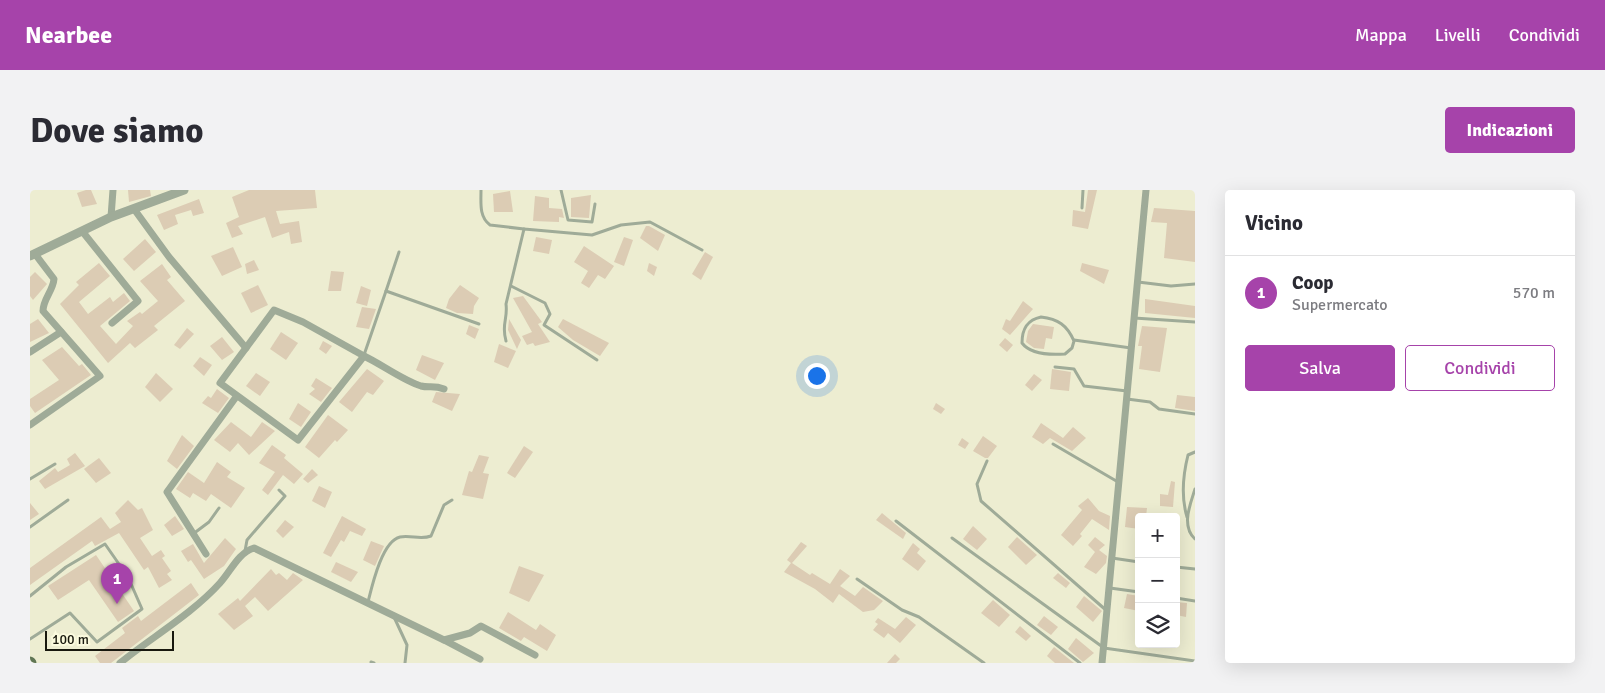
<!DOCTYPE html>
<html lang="it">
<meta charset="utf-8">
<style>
:root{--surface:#fff;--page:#f2f2f3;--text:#2b2b33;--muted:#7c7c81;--line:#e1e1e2;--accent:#a643aa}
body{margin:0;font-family:Signika,sans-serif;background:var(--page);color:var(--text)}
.controls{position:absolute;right:15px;bottom:15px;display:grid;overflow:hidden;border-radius:5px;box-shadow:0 5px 20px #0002}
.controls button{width:45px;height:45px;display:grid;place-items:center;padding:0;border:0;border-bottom:1px solid var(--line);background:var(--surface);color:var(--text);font:25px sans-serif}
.scale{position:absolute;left:15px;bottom:12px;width:129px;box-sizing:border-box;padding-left:5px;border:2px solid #18180e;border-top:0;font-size:14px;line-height:18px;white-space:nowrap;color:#18180e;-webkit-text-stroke:4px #fbfade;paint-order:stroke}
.you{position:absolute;left:786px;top:185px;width:18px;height:18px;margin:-12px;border:4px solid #fff;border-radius:50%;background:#1a73e8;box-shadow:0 0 0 8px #1a73e833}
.badge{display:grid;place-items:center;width:32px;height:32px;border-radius:50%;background:var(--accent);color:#fff;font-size:16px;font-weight:700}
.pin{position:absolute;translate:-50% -41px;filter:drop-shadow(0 1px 2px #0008)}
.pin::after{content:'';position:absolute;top:26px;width:18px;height:15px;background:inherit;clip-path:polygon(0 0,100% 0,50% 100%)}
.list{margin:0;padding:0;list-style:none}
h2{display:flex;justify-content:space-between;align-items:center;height:65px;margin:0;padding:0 20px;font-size:21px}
h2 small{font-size:16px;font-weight:400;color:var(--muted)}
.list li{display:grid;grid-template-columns:32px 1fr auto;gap:15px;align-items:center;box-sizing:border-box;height:75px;padding:0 20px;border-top:1px solid var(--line)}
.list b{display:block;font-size:19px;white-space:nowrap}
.list p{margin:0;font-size:16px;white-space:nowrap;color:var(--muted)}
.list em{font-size:16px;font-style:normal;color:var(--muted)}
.actions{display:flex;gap:10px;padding:15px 20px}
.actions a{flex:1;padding:11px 0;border:1px solid var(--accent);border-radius:5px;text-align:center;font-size:18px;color:var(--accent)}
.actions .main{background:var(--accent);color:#fff}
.icon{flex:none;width:28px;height:28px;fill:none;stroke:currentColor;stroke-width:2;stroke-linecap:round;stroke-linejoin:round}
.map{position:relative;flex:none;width:1165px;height:473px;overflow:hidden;border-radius:5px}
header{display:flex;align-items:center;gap:30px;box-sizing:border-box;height:70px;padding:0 25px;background:var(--accent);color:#fff}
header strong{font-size:24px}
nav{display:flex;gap:28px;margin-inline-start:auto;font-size:18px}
.intro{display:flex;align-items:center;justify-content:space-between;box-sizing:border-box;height:120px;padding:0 30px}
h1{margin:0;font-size:35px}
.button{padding:12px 22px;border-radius:5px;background:var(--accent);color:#fff;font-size:18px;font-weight:700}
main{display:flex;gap:30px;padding:0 30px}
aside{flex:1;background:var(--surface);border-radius:5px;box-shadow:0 5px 20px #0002}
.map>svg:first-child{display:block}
.building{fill:#dcccb4}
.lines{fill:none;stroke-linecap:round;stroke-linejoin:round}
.service{stroke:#9fab98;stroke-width:3}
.minor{stroke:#9fab98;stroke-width:7}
.tertiary{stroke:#9fab98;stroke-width:9}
.primary{stroke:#607654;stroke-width:11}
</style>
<header>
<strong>Nearbee</strong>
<nav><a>Mappa</a><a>Livelli</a><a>Condividi</a></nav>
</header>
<div class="intro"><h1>Dove siamo</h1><a class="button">Indicazioni</a></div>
<main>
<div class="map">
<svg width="1165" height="473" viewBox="0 0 1165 473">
<rect width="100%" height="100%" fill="#ededd1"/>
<g class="building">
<path d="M56 0H61L67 14 52 17 47 3Z"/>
<path d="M98 0H120L121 6 99 12Z"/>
<path d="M219 0H285L287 18 246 21 250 34 269 31 272 52 261 54 259 42 242 48 235 27 208 36 213 44 202 48 196 33 209 27 202 7Z"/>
<path d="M1058 0H1067L1058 39 1042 36 1043 20 1055 22Z"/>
<path d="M480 1 483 22H464L463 4Z"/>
<path d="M561 5 559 28 541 27V8Z"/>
<path d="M505 6 519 8V18L532 19 534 28 529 27V32L503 31Z"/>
<path d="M169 9 174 23 163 26 161 20 145 25 148 34 134 40 127 25Z"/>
<path d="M1124 18 1165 21V72L1134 68 1137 33 1121 32Z"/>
<path d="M616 36H619L635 45 628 61 610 48Z"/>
<path d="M506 47 522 50 519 64 503 61Z"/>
<path d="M594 47 603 50 594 76 584 72Z"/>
<path d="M115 49 126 62 104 81 93 69Z"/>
<path d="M554 56 584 76 575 89 568 85 559 98 551 93 558 81 544 72Z"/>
<path d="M203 57 212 77 192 86 181 66Z"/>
<path d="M675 62 683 67 671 90 662 84Z"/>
<path d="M224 70 229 80 217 84 215 74Z"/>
<path d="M69 73 80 86 49 112 58 124 80 107 83 112 94 103 100 111 70 136 86 154 103 136 97 131 110 122 112 124 128 111 110 91 132 74 141 87 137 90 155 111 124 136 128 140 105 158 100 153 78 173 30 114 49 95 46 92Z"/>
<path d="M619 73 627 77 624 86 617 81Z"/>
<path d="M1052 73 1079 80 1074 94 1050 81Z"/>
<path d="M301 81 314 82 311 101H298Z"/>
<path d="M5 82 17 94 3 110 0 106V87Z"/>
<path d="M228 95 238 115 221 123 211 103Z"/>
<path d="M430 95 449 108 444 116 443 124 427 123 416 118 419 109Z"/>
<path d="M331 96 341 100 337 116 326 113Z"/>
<path d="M493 106 512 132 508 134 520 152 505 156 503 153 497 155 492 146 502 142 483 108Z"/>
<path d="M1115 109 1165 116V128L1115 123Z"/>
<path d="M993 111 1003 119 980 145 972 139 976 129 980 131Z"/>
<path d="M332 117 346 119 339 139 326 137Z"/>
<path d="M8 129 19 143 0 152V134Z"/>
<path d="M479 129 491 150 487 159 478 140Z"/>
<path d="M533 129 579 153 570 166 543 150 528 137Z"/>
<path d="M1003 134 1024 137 1022 149 1016 148 1014 159 1004 158 996 152 998 141Z"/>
<path d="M439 135 449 139 445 149 436 144Z"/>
<path d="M1112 136 1137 138 1130 182 1109 179 1112 156H1108Z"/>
<path d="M157 138 164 144 150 159 144 155Z"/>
<path d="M251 142 268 153 256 170 240 159Z"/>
<path d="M192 147 204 162 192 170 180 156Z"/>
<path d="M975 148 983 155 977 162 969 155Z"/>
<path d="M293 151 302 156 296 164 289 159Z"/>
<path d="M469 154 486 161 478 178 464 172Z"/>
<path d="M32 157 49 176 52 174 61 185 5 223 0 216V209L29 190 12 170Z"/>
<path d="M392 165 414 173 405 190 386 180Z"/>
<path d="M170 167 182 175 174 186 163 176Z"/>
<path d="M337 179 354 191 343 205 337 202 322 222 309 212Z"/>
<path d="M1022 179 1041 182 1039 201 1020 199Z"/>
<path d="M126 183 143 199 130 212 115 197Z"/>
<path d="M226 183 240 192 230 206 216 196Z"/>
<path d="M1004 184 1012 190 1002 201 995 195Z"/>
<path d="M286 188 302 198 291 212 279 204 285 199 281 196Z"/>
<path d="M187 199 199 208 188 223 172 213 178 206 181 208Z"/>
<path d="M406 202 430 204 422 221 402 212Z"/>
<path d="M1147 205 1165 207V221L1145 218Z"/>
<path d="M268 213 281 222 271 237 259 229Z"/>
<path d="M906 213 915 219 911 224 903 219Z"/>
<path d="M298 225 318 240 307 252 305 250 289 268 275 257Z"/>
<path d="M201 232 221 247 232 232 245 241 219 265 208 253 200 262 184 250Z"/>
<path d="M1011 233 1033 248 1043 237 1056 248 1042 261 1020 248 1013 254 1002 247Z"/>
<path d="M152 245 164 256 147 279 137 271Z"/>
<path d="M953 246 967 256 958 268H955L943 261Z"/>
<path d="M932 248 939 253 935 259 928 255Z"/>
<path d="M242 255 256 265 254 268 273 284 264 294 253 285 238 305 232 300 245 282 229 273Z"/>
<path d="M494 256 503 262 485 288 477 283Z"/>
<path d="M45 263 55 276 15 299 9 291 25 278 28 282 40 275 37 269Z"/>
<path d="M449 265 459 267 453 283 459 284 453 309 432 305 439 281 442 282Z"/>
<path d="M69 268 81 283 66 293 54 279Z"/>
<path d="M187 272 201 282 197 287 215 298 201 318 181 304 176 311 163 303 160 308 146 299 158 282 174 293Z"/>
<path d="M282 279 288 285 278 293 273 289Z"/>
<path d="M1141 291 1145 292 1143 317 1130 316V304L1138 305Z"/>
<path d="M289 296 302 302 295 318 282 311Z"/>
<path d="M1058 308 1069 321 1080 326 1079 340 1062 329 1050 344 1052 346 1043 356 1031 345 1052 320 1048 316Z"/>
<path d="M98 310 108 320 112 318 123 340 110 348 122 366 131 360 135 366 132 368 141 381 137 384 142 390 129 398 118 377 114 380 89 343 65 356 62 351 0 395V378L71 327 80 339 91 332 85 323Z"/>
<path d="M0 313 9 324 0 330Z"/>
<path d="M1097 317 1117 318 1116 327H1109V339L1095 337Z"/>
<path d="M852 323 876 343 873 349 846 330Z"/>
<path d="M145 326 154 339 142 346 134 335Z"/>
<path d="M312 326 336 339 332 346 320 341 314 352 311 350 301 367 293 363Z"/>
<path d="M255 330 264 337 253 348 246 341Z"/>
<path d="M943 336 957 349 947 360 933 349Z"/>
<path d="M987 347 1007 365 996 375 978 357Z"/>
<path d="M1065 347 1075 355 1069 360 1077 366 1076 373 1066 384 1054 377 1065 362 1058 355Z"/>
<path d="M195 348 206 359 194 376 174 389 161 370 158 372 151 361 163 354 174 373Z"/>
<path d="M341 351 354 356 345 376 333 370Z"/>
<path d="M771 352 777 356 762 373 780 385 782 383 800 394 810 379 820 386 810 396 825 406 833 397 853 411 844 420 833 422 809 404 803 413 785 399 754 382 761 373 757 370Z"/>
<path d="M883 353 890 359 887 363 896 371 888 381 872 369Z"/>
<path d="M66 365 104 421 88 432 59 390 28 410 18 396Z"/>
<path d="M306 372 328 382 321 392 301 382Z"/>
<path d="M489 376 514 385 499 412 479 403Z"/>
<path d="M241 379 246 385 249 383 257 390 263 383 273 390 238 421 225 407 215 416 223 426 204 440 188 424 208 408 210 411Z"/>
<path d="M1028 383 1040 393 1036 398 1023 388Z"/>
<path d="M161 393 169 405 81 473H70L65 466 95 443 92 438 108 426 111 431Z"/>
<path d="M1097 404 1109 406V421L1094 418Z"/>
<path d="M1054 406 1072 421 1063 432 1046 417Z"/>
<path d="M963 410 980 425 969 437 951 423Z"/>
<path d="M1146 412 1157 413 1156 427 1146 425Z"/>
<path d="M478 422 506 440 510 434 526 445 517 461 494 447 491 451 469 438Z"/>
<path d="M1014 426 1028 437 1021 445 1007 435Z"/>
<path d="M876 427 886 435 870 453 858 443 854 448 843 440 848 434 845 432 848 428 865 439Z"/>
<path d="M990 436 1001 446 996 451 985 442Z"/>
<path d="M1046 448 1064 463 1053 472 1038 459Z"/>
<path d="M1024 457 1044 473H1025L1017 466Z"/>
<path d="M865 464 870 469 866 473H857Z"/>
</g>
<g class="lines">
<g class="service">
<path d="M451 0C451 13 449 27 460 35L494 39"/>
<path d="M531 0 538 30 562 32 565 14"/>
<path d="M1052 18 1053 0"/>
<path d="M1108 92 1141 96 1165 94"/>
<path d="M481 96 515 113 520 124 514 135 567 170"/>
<path d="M356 101 369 62"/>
<path d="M1011 127C1028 129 1037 135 1044 151L1042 158 1035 164C1021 165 1001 165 992 153 992 139 997 130 1011 127Z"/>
<path d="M1104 128 1165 132"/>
<path d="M1044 150 1101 158"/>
<path d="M476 151C471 134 478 130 476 114L494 39 562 45 591 35 620 32 672 60"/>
<path d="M334 165 356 101 449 134"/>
<path d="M1025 177 1044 179 1054 196 1097 201"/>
<path d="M1097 209 1120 212 1129 219 1165 224"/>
<path d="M1023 254 1088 292"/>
<path d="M957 271 947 294 951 311 1077 421"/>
<path d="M0 289 25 274"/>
<path d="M1165 299C1160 315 1151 336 1165 349"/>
<path d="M1157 327C1151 307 1153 285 1158 265L1165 262"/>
<path d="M866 331 1050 473"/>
<path d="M0 337 38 310"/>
<path d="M163 344 179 332 189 318"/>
<path d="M922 348 1074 458 1165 471"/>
<path d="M215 361 217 350 255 306 249 300"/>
<path d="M1082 368 1109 372"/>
<path d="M1146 377 1165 379"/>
<path d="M827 389 872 420 889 427 954 473"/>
<path d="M1080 398 1109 402"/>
<path d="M0 406 36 377 75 354 98 387 112 419 67 452 40 423 0 449"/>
<path d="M1146 408 1165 411"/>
<path d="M338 412C342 396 352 351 370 347 381 345 391 350 401 346L414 315 422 310"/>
<path d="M364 427 377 455 375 473"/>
<path d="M341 472 344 473"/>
</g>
<g class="minor">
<path d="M104 19 139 67 216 158"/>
<path d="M81 27 83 0"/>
<path d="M52 41 108 111 82 133"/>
<path d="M244 120 273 132 334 166 268 250 190 193Z"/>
<path d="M0 162 31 142"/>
<path d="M334 166C351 174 374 191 391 196 399 198 404 195 414 199"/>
<path d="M0 235 70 186 13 121C13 109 23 101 24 89L5 64"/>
<path d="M176 364 137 302 206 207"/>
<path d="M414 450 450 469"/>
<path d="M90 473C122 447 162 424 190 393 201 381 208 363 224 358L414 450 440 443 451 436 505 465"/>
<path d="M1072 473 1116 0"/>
</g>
<path class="tertiary" d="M0 66 81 27 154 0"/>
<path class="primary" d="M0 472 1 473"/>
</g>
</svg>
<div class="controls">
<button>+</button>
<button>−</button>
<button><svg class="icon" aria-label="layers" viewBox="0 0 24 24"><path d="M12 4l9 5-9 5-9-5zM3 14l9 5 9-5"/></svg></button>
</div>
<div class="scale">100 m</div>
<div class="you"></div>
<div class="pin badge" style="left:87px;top:414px">1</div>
</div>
<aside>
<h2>Vicino<small></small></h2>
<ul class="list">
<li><span class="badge">1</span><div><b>Coop</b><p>Supermercato</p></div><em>570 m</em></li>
</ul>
<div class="actions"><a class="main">Salva</a><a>Condividi</a></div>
</aside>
</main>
